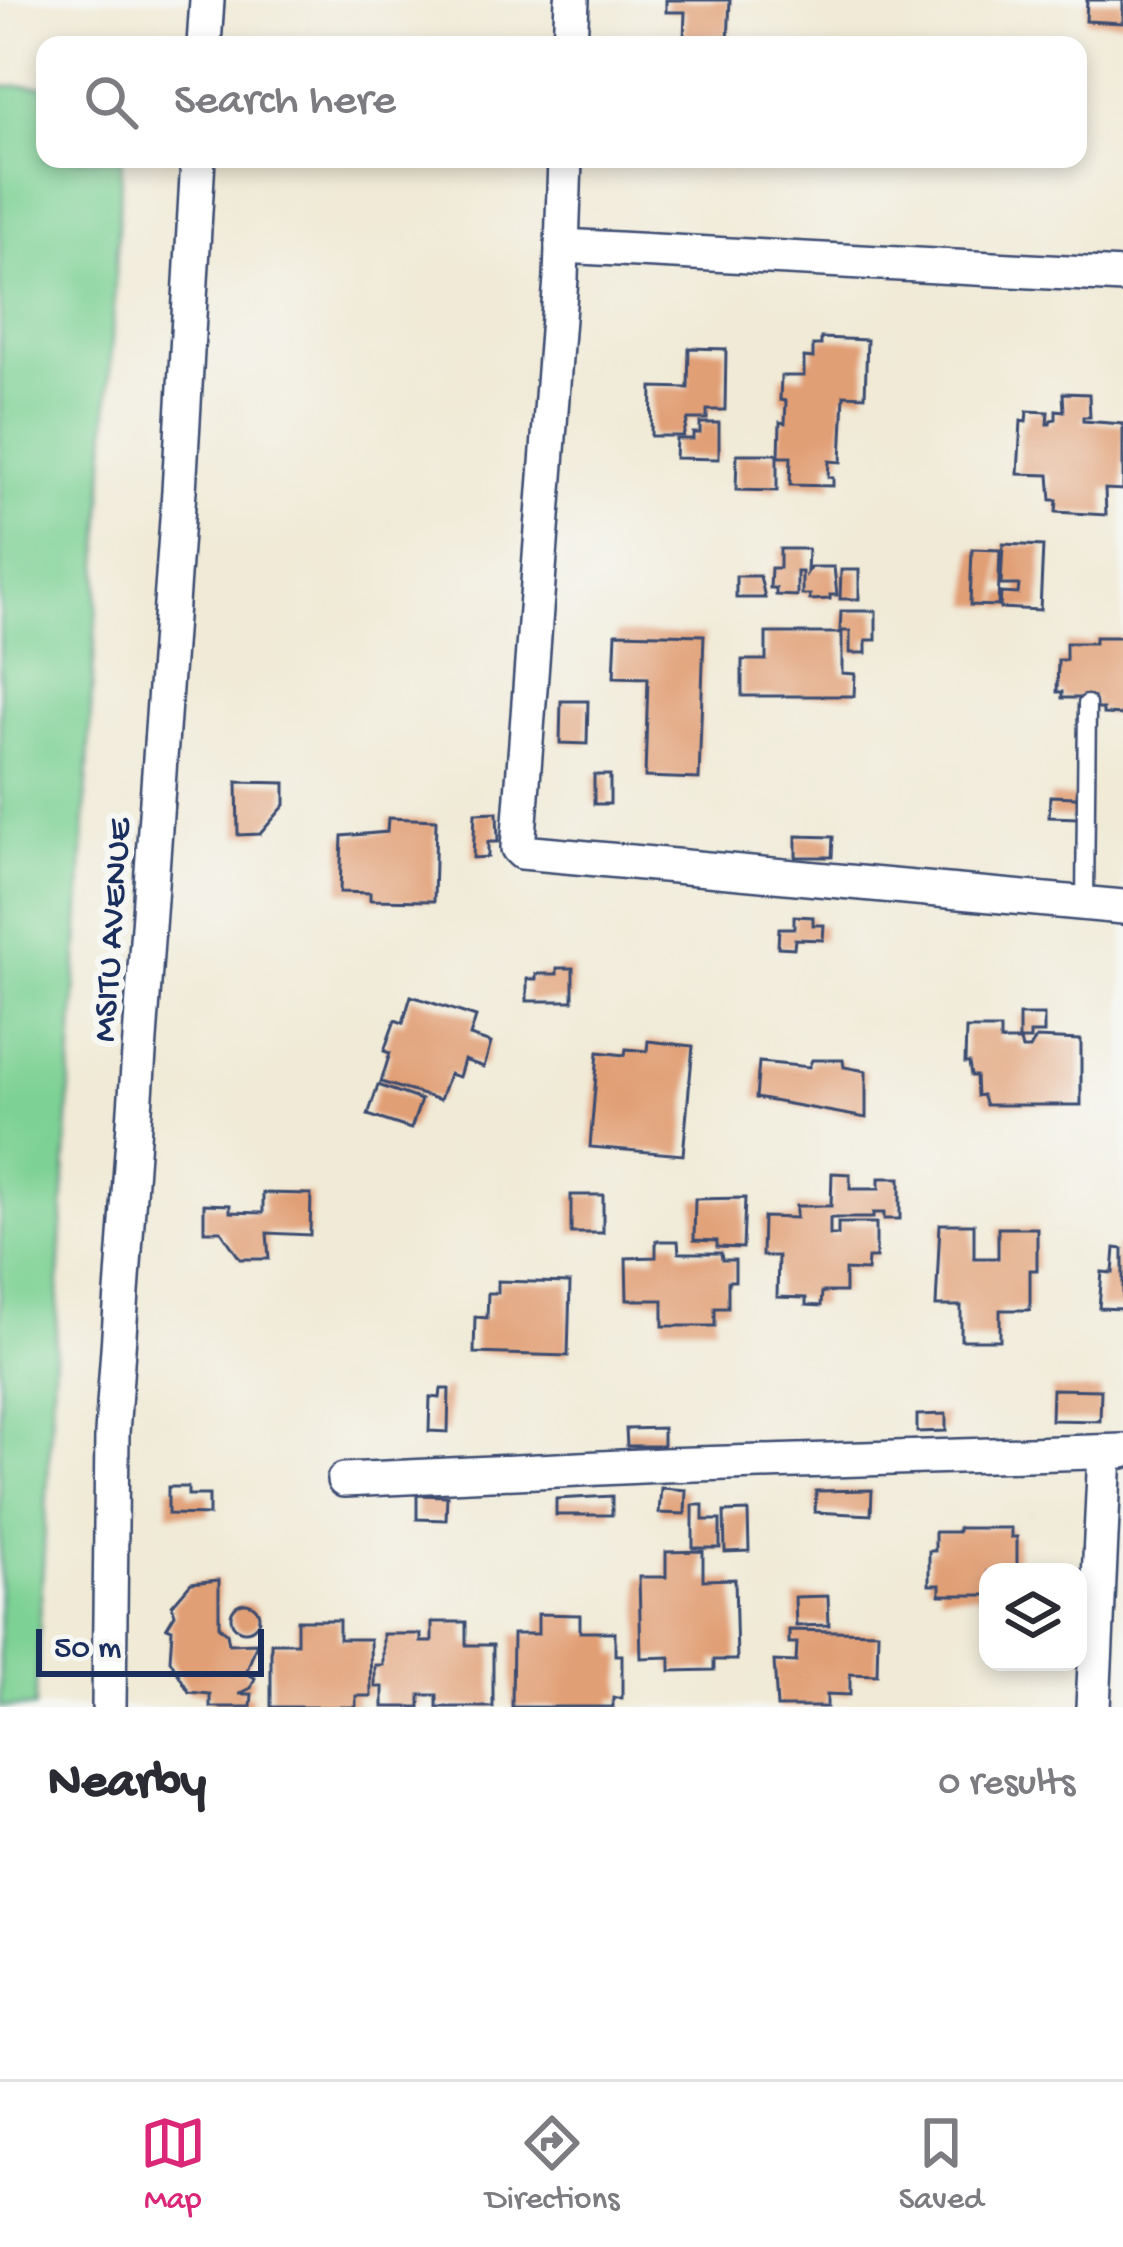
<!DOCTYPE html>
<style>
:root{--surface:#fff;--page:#f7f7f7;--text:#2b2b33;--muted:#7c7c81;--line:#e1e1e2;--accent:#db2777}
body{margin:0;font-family:"Gochi Hand",sans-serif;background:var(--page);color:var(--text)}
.controls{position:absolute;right:36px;bottom:36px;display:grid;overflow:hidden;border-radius:24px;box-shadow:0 6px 18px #0003}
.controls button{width:108px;height:108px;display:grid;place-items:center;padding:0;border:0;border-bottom:3px solid var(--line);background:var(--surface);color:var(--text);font:60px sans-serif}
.scale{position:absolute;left:36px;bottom:30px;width:228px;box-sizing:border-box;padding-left:12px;border:6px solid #1b2f5e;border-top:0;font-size:33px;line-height:42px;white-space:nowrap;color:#1b2f5e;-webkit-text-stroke:9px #f6f6f2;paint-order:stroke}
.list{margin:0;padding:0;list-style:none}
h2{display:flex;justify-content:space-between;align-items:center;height:156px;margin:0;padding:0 48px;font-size:51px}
h2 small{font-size:39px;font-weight:400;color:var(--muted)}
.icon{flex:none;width:66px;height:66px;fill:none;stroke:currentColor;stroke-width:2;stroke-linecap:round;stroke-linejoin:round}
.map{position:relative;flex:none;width:1123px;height:1707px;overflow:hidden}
.search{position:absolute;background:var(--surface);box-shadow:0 6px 18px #0003;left:36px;right:36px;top:36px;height:132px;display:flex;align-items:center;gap:30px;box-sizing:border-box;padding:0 42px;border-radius:24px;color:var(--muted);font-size:45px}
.sheet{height:372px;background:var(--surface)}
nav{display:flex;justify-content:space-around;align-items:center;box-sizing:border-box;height:168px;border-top:3px solid var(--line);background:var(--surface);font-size:33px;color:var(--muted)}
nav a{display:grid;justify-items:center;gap:6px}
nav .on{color:var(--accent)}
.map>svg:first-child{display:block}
.green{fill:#7ed194;stroke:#4c8079;stroke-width:3}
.building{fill:#e19f75}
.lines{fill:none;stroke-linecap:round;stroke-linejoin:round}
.lane-casing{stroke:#3b4b70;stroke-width:21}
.street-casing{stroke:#3b4b70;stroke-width:38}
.lane{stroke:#fff;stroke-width:16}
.street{stroke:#fff;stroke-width:33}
.labels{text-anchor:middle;stroke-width:12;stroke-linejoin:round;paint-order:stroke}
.street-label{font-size:36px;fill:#1b2f5e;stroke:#f6f6f2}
</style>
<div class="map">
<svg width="1123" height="1707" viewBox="0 0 1123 1707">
<rect width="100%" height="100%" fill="#f6f6f2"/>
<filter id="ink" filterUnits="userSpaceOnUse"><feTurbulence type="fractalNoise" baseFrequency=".00833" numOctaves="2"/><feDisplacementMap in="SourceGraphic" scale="24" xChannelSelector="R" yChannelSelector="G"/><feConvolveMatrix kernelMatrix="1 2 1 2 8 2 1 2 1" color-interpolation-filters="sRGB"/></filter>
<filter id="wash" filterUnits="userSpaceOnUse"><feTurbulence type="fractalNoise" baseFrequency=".004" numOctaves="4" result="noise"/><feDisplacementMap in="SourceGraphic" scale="48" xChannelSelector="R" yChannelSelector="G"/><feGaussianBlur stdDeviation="2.7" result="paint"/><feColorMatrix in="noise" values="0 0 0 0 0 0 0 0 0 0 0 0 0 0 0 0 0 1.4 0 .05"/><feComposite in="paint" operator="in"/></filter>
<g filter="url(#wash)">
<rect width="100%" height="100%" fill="#f0ead6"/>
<path class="green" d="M0 86H45V159H122L35 1707H0Z"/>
<g id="blocks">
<g class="building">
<path d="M666 0H730L728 42 684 40 685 12H666Z"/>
<path d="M1087 0H1123V23L1086 21Z"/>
<path d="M821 338 867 340 865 396 844 395 841 462 829 461 828 477 833 478V486L790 485 791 457H779L780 422 785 423 786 401 780 400 781 376H804V357L813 358V345H821Z"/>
<path d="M689 348 726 349 725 410H707V419H688L683 436H651L652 387 688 388Z"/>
<path d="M1063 393 1089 394 1090 417H1083V421L1123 424V490L1105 489 1106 515 1056 512 1057 500H1051L1049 475 1018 474 1021 421 1026 422 1027 411 1048 412 1047 424H1050L1051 420 1056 419V410L1064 411Z"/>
<path d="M700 423H719V459L675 458 676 439H693V433H700Z"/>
<path d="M737 454H777V491L736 490Z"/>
<path d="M1003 544 1043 546 1040 610 1000 608 1001 593 1018 594 1019 585H1001Z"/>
<path d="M780 549H808L807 573 811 567H834L837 595H830V599L810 600V595H802V572H797V596L776 595V588H770L771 568H780Z"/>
<path d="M972 549 1000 550 998 606 970 605Z"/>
<path d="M841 570H859V599H840Z"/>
<path d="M736 576H760L765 598H736Z"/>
<path d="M841 611H876V640H866V653H850V631H840Z"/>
<path d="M616 633 704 635 699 779 645 777 648 678 614 677Z"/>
<path d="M766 633H842V673L855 674 854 696H742V660H766Z"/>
<path d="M1095 637H1123V715L1103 714V709H1094V698H1062V692H1057L1058 660H1066V643H1095Z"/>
<path d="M561 701H588L587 744 560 743Z"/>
<rect x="594" y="775" width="16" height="29"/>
<path d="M237 782 285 783V805L260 834 238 835Z"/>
<path d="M1050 796 1075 797 1079 800 1078 818 1049 817Z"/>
<path d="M497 812 498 842H488V857L473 858 475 813Z"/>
<path d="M388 818 436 820 434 901 370 900V893L340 892 342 836 387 832Z"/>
<path d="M796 836 833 837 832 857H796Z"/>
<path d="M794 916 813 917V925H824L823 940 795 939 794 948 778 947 779 928H794Z"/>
<path d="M557 968H573V1001H527V979H536V974H557Z"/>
<path d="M411 996 476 1017 470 1036 491 1043 484 1067 464 1060 459 1077 449 1074 440 1100 381 1082 390 1053 384 1051 395 1020 403 1023Z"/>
<path d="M1019 1015H1044V1033H1030V1040H1019Z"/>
<path d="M966 1029H1000V1041H1020L1022 1049H1030L1036 1038 1081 1040V1105H986L982 1095 977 1096 976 1076H971L969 1063H965Z"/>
<path d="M648 1041 693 1046 683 1155 590 1147 598 1052 625 1055 626 1049 647 1051Z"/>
<path d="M812 1060H843L844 1067 866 1071V1118L756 1098 759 1062 809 1067Z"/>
<path d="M378 1085 421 1100 411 1129 368 1115Z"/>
<path d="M832 1173 850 1174V1189H879V1178H900V1219H884V1213H873V1218H830V1235H838V1223H876V1258H868L867 1271 845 1270V1292H822L821 1306 806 1305V1298L777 1297 778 1256H762L763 1217 796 1218V1206H831Z"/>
<path d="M263 1193 311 1194 310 1235 267 1233 269 1259H240L221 1231H204V1204L230 1205V1212L263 1213Z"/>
<rect x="571" y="1195" width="32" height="38"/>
<path d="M745 1198 743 1248 717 1247V1241L694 1240 695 1199Z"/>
<path d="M940 1224H974V1258H998V1228H1037V1270H1030V1310H1000V1340H961V1306H936Z"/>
<path d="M656 1241H678L679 1253H721L722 1260H735V1281H728V1308H715V1326H663V1300H627L626 1258 656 1257Z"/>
<path d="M1115 1248 1123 1249V1309L1099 1308 1102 1272 1113 1273Z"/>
<path d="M498 1281 570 1283 568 1356 474 1353 475 1317 487 1318 488 1293H498Z"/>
<path d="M441 1389H449L448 1432 429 1431 430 1397 440 1398Z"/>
<path d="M1052 1389 1101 1390 1100 1421 1051 1420Z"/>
<path d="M946 1414V1431L917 1432V1415Z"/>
<path d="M663 1428V1446H627L626 1429Z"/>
<path d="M168 1487H188V1495H209V1515L168 1514Z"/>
<path d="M661 1488 686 1490 685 1514 659 1513Z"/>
<path d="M872 1490 871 1515 815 1512 816 1491Z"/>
<path d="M417 1495 447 1496 446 1520 417 1519Z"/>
<path d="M612 1496V1515H556V1499Z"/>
<path d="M693 1505H703V1520H720V1548H693Z"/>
<path d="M748 1511 749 1551 725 1552 724 1512Z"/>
<path d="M958 1528H1011V1537H1017V1572H988V1595H940V1585H929V1551H935V1532H958Z"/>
<path d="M703 1551V1580L735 1579 737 1660H714V1670L670 1671V1657L641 1658 639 1577H666V1552Z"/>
<path d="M219 1580V1627L227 1633 229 1644 257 1643 246 1673 255 1678 251 1688 239 1694H252L251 1707H210V1694L189 1692 170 1660 172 1629 167 1627 175 1614 172 1605 191 1583Z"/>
<path d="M828 1596 829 1625 796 1626 795 1597Z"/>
<circle cx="245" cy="1617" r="14"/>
<path d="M538 1614 580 1615V1632H615V1655H622V1698H613V1707H512L513 1634H538Z"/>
<path d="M297 1620H339V1639H370L371 1696H356V1707H271V1643H297Z"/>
<path d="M432 1622H466V1645H493V1707H437V1695H420V1707H383V1687H375V1665H383V1634H421V1642H432Z"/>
<path d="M789 1630 878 1632 877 1675 850 1674V1695L827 1694V1707H777L774 1661 796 1662 797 1643H789Z"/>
</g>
</g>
</g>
<g filter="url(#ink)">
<use href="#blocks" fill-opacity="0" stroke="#3b4b70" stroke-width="3"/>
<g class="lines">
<g class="lane-casing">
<path id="lane" d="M1085 902 1087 704"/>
</g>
<g class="street-casing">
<g id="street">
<path d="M204 45 207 0"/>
<path d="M570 45 572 0"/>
<path d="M565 159 561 278 518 848 522 852 1123 907"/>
<path d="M562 246 1123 276"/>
<path d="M344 1480 663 1465 1123 1451"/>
<path d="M109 1707 112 1433 179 491 198 159"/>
<path d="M1093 1707 1105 1452"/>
</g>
</g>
<use href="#lane" class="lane"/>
<use href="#street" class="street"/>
</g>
</g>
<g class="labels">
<g class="street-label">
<text transform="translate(108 930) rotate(-86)" y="13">MSITU AVENUE</text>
</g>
</g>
</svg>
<div class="controls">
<button><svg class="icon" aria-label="layers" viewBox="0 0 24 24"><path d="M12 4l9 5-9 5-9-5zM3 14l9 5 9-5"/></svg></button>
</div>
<div class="scale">50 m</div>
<div class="search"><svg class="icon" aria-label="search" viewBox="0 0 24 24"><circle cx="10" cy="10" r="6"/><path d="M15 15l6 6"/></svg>Search here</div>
</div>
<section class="sheet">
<h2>Nearby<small>0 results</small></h2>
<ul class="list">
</ul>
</section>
<nav>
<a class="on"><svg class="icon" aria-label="map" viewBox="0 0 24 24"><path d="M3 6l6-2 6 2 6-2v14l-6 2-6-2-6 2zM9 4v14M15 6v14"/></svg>Map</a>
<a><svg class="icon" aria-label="directions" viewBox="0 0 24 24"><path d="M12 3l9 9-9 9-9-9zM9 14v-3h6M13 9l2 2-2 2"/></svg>Directions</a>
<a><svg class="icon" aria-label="saved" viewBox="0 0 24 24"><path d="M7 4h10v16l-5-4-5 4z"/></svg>Saved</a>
</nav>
